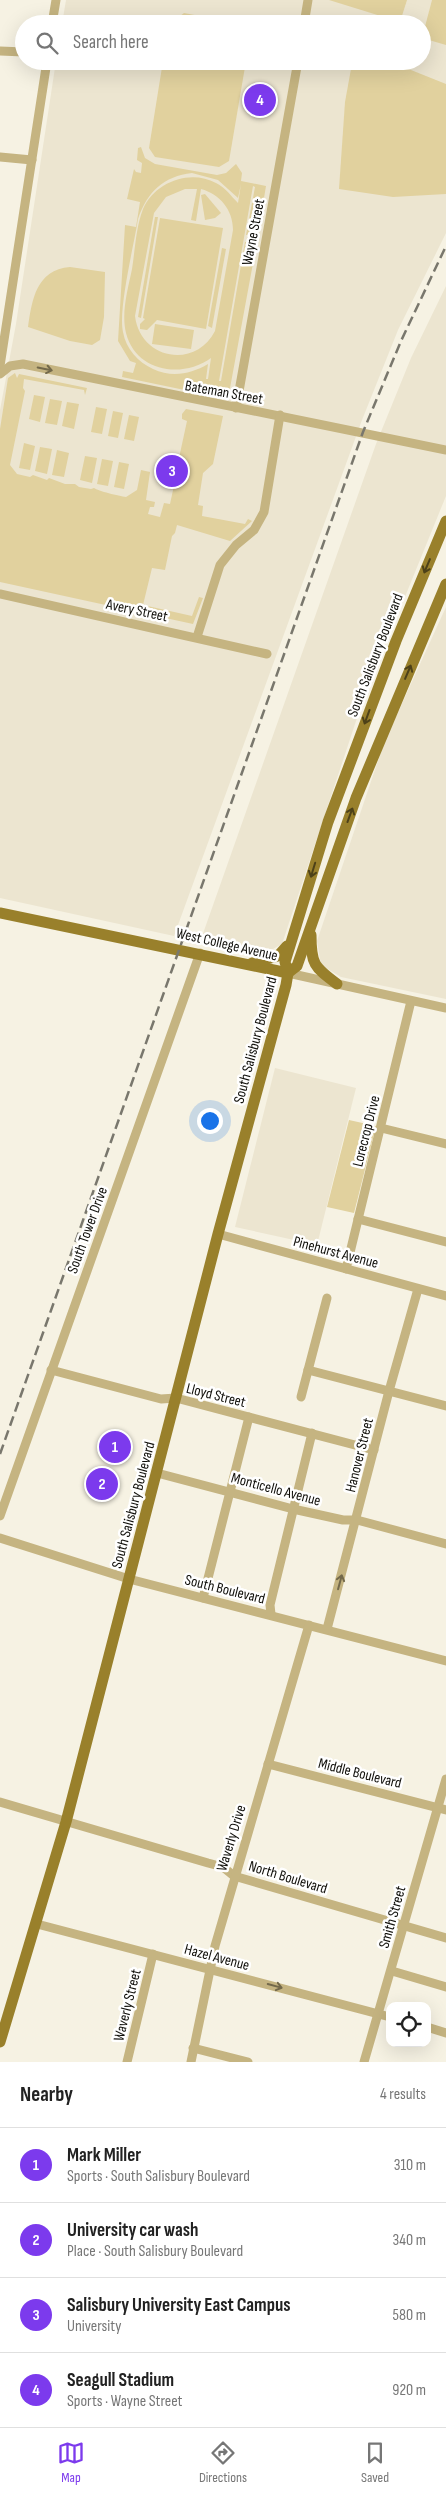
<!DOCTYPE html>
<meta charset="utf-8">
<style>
:root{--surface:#fff;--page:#f6f6f6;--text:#222;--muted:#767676;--line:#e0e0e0;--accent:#7c3aed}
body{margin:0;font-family:"Sofia Sans Condensed",sans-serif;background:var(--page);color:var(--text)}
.controls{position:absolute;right:15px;bottom:15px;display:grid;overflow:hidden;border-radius:10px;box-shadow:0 5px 20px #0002}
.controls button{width:45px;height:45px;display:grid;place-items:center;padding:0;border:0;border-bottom:1px solid var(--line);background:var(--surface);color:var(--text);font:25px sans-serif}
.you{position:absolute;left:209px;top:1120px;width:18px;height:18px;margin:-12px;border:4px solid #fff;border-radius:50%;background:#1a73e8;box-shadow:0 0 0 8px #1a73e833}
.badge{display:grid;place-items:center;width:32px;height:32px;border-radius:50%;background:var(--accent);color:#fff;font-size:16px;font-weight:700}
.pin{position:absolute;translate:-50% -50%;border:2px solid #fff;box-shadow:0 1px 5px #0006}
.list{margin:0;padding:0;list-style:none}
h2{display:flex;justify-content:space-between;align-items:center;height:65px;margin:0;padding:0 20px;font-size:21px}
h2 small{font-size:16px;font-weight:400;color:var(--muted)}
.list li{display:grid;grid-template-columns:32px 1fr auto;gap:15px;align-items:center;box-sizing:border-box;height:75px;padding:0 20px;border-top:1px solid var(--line)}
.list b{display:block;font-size:19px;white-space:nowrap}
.list p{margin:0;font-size:16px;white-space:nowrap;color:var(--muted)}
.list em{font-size:16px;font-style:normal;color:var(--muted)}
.icon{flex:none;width:28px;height:28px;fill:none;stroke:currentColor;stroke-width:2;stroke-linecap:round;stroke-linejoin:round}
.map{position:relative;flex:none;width:446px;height:2062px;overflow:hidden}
.search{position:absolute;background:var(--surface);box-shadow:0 5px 20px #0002;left:15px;right:15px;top:15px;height:55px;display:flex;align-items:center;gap:12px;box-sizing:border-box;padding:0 18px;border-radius:28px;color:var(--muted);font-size:19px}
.sheet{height:365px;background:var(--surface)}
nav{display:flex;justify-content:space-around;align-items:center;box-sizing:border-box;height:70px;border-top:1px solid var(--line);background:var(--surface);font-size:14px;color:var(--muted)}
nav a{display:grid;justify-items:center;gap:2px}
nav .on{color:var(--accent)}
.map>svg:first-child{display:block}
.built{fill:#ece5d0}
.green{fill:#e1d19e;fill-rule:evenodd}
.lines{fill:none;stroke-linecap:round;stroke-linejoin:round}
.minor{stroke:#c5b481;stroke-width:9}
.major{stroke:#99802b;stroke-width:11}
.rail{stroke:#79776d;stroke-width:2.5;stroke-dasharray:10 5;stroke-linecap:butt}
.oneway{stroke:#73694b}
.oneway2{stroke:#4d4118}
.labels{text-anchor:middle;stroke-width:5;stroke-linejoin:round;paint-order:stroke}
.street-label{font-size:15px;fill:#0f0e09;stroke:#fff}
</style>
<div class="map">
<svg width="446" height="2062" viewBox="0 0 446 2062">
<rect width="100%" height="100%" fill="#f6f2e3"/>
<g class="built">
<path d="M66 0H446V233L398 330 362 420 174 936 0 898V410L16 324 56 61H422V24H62Z"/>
<path d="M446 286V496L363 700 282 944 262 955 200 942 376 444 411 358Z"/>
<path d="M446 607V999L341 977 321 965 317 941 384 743Z"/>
<path d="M275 1068 356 1088 317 1245 235 1227Z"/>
</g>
<g class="green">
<path d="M329 0H407L400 22Z"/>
<path d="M432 0H446V45L422 38Z"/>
<path d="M184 13 242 24H170Z"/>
<path d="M163 61H246L229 161 219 167 155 157 149 148Z"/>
<path d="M362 61 401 66 446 84V194L393 197 339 189 345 102 351 69Z"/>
<path d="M141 147 145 158 155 164 217 175 226 173 236 164 242 173 241 181 266 186 258 234 252 233 249 235H246L255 187 253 186 219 381H221L245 242H249L253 235 258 236 228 399 122 377 123 371 133 373 136 363 130 361 118 341 125 225 136 227 140 202 127 199 134 169 136 172 141 173 142 163 137 160 138 148ZM192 173 218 180 238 198 241 184 238 203C231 196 226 188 216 183 190 169 155 182 143 209 136 227 135 250 132 269 128 289 121 312 126 333 136 372 182 379 211 358L208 379H206L208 364C191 374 172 378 153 369 138 362 126 349 123 332 118 309 134 245 138 219 147 192 164 176 192 173ZM185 189H197L191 220 196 221 201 189C220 194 233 210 233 230L215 331C195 370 140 359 135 316L154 213 166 197Z"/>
<path d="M205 194 221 213 215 218 205 220 201 195Z"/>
<path d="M155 217H158L141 318 138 317Z"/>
<path d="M160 218 223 228 206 329 157 320 147 330 140 329V324L145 319 143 318Z"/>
<path d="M222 248 226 249 212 328 208 326Z"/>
<path d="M70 267 105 272 104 317 100 340 92 345 70 341 28 327C32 300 36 270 70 267Z"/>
<path d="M155 324 194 330 191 349 152 344Z"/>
<path d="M15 373 17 378 19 374 87 388 85 395 84 390 24 379 23 388 25 391 10 465 17 474 30 477 33 475 47 480 49 478 65 484H75L79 487 91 489 94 488C98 491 119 496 126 497L137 490 141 470 150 472 146 500 155 502 154 507H150L148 514 160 517 164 503 170 504 178 467 172 463 173 458H179L187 421 182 419V414L186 409 223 416 213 464 203 473 198 505 203 506 202 516 245 524 248 519 252 521 230 541 177 525 175 533 172 536 165 570 152 568 143 605 192 616 199 597 203 598 193 624 0 582V429L8 378Z"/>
<path d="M34 395 45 397 40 422 29 419Z"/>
<path d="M50 399 62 401 57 425 45 423Z"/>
<path d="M67 402 79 404 74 429 62 426Z"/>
<path d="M96 407 107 409 102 434 91 432Z"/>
<path d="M113 411 123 413 118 438 108 436Z"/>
<path d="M129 415 139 417 134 441 124 439Z"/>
<path d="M24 443 35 446 30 470 19 468Z"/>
<path d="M40 447 52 449 47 474 35 471Z"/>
<path d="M57 450 69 453 64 477 52 475Z"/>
<path d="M85 456 97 458 92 483 80 480Z"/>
<path d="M102 459 113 461 108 486 97 484Z"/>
<path d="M119 462 129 464 124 489 114 487Z"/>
<path d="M349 1120 376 1126 354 1213 327 1207Z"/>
</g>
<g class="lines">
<g class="minor">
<path d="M52 24 56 0"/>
<path d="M304 24 308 0"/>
<path d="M0 51 24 52"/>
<path d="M0 157 32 160"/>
<path d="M0 366 47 61"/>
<path d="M0 374 10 366 23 364 446 450"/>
<path d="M236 408 298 61"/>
<path d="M0 594 267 654"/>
<path d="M197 637 220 565 236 545 254 530 264 512 280 415"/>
<path d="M288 973 446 1008"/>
<path d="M381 1128 446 1144"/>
<path d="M358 1219 446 1242"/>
<path d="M218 1234 446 1296"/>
<path d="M346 1269 411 1001"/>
<path d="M51 1370 161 1399 176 1398 374 1450"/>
<path d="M308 1370 446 1406"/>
<path d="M301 1397 327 1298"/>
<path d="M157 1473 293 1509 343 1520H357L446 1544"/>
<path d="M0 1516 200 953"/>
<path d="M0 1538 129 1579 446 1661"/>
<path d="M203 1598 249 1417"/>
<path d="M271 1614 270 1605 312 1433"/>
<path d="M327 1629 389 1391 418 1289"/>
<path d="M268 1764 446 1810"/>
<path d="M0 1802 208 1863 223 1867 234 1876 446 1938"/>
<path d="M37 1924 390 2017"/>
<path d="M392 1971 446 1987"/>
<path d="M427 2027 446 2033"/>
<path d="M193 2048 248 2062"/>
<path d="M127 2062 153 1954"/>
<path d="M191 2062 215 1946 309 1625"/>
<path d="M364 2062 446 1779"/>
</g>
<g class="major">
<path d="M0 913 288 973"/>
<path d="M311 935C311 964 314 967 337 984"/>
<path d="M252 963 278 956 287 946"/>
<path d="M288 973 297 966 356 798 446 584"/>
<path d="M0 2042 66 1822 218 1234 286 985 288 973 285 962 328 822 396 641 446 521"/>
</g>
<path class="rail" d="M0 1454 363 432 401 341 446 246"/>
</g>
<defs><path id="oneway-shaft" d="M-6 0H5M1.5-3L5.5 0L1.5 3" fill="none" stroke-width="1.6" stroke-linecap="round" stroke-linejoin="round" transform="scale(1.25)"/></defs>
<g class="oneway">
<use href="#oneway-shaft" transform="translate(45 369) rotate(12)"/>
<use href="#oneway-shaft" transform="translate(340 1582) rotate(-75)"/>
<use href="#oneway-shaft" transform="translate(275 1986) rotate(15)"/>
</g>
<g class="oneway2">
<use href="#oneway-shaft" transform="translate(427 566) rotate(113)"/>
<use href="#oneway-shaft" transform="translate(408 672) rotate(-67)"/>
<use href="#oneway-shaft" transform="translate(367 717) rotate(110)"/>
<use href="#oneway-shaft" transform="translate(350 815) rotate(-70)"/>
<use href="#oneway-shaft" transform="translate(313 870) rotate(107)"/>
</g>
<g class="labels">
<g class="street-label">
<text transform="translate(253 232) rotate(-79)" y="5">Wayne Street</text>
<text transform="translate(224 392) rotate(10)" y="5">Bateman Street</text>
<text transform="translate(137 610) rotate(12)" y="5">Avery Street</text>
<text transform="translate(375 655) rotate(-69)" y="5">South Salisbury Boulevard</text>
<text transform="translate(227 944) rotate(13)" y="5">West College Avenue</text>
<text transform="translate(255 1040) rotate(-75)" y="5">South Salisbury Boulevard</text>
<text transform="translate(366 1131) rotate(-76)" y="5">Lorecrop Drive</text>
<text transform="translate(87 1230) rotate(-70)" y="5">South Tower Drive</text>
<text transform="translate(336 1252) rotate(15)" y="5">Pinehurst Avenue</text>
<text transform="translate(216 1395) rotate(14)" y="5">Lloyd Street</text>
<text transform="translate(359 1455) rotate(-76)" y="5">Hanover Street</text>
<text transform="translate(276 1489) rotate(15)" y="5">Monticello Avenue</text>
<text transform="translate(133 1505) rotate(-75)" y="5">South Salisbury Boulevard</text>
<text transform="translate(225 1589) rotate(14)" y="5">South Boulevard</text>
<text transform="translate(360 1773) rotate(14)" y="5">Middle Boulevard</text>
<text transform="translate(231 1838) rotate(-73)" y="5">Waverly Drive</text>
<text transform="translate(288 1877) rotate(17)" y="5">North Boulevard</text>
<text transform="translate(392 1917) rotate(-74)" y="5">Smith Street</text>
<text transform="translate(217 1957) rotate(15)" y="5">Hazel Avenue</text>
<text transform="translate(127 2005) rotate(-76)" y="5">Waverly Street</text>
</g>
</g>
</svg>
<div class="controls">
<button><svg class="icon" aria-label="locate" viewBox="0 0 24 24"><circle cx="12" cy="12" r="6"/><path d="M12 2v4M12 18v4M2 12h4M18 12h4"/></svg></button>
</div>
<div class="you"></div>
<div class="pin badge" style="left:115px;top:1447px">1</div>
<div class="pin badge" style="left:102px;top:1484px">2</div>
<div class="pin badge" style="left:172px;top:471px">3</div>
<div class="pin badge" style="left:260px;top:100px">4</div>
<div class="search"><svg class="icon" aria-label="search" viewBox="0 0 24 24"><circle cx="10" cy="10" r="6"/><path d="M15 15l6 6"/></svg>Search here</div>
</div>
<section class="sheet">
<h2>Nearby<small>4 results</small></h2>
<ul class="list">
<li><span class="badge">1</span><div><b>Mark Miller</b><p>Sports · South Salisbury Boulevard</p></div><em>310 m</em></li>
<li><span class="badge">2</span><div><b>University car wash</b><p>Place · South Salisbury Boulevard</p></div><em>340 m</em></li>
<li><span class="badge">3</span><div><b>Salisbury University East Campus</b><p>University</p></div><em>580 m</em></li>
<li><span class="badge">4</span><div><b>Seagull Stadium</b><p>Sports · Wayne Street</p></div><em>920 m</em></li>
</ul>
</section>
<nav>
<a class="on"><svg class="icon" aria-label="map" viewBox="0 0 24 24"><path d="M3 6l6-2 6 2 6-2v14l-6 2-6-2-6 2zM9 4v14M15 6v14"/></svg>Map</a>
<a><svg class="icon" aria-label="directions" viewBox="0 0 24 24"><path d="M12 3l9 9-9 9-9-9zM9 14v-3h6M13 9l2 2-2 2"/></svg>Directions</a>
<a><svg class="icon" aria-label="saved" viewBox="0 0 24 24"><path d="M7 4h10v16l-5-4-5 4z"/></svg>Saved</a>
</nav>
